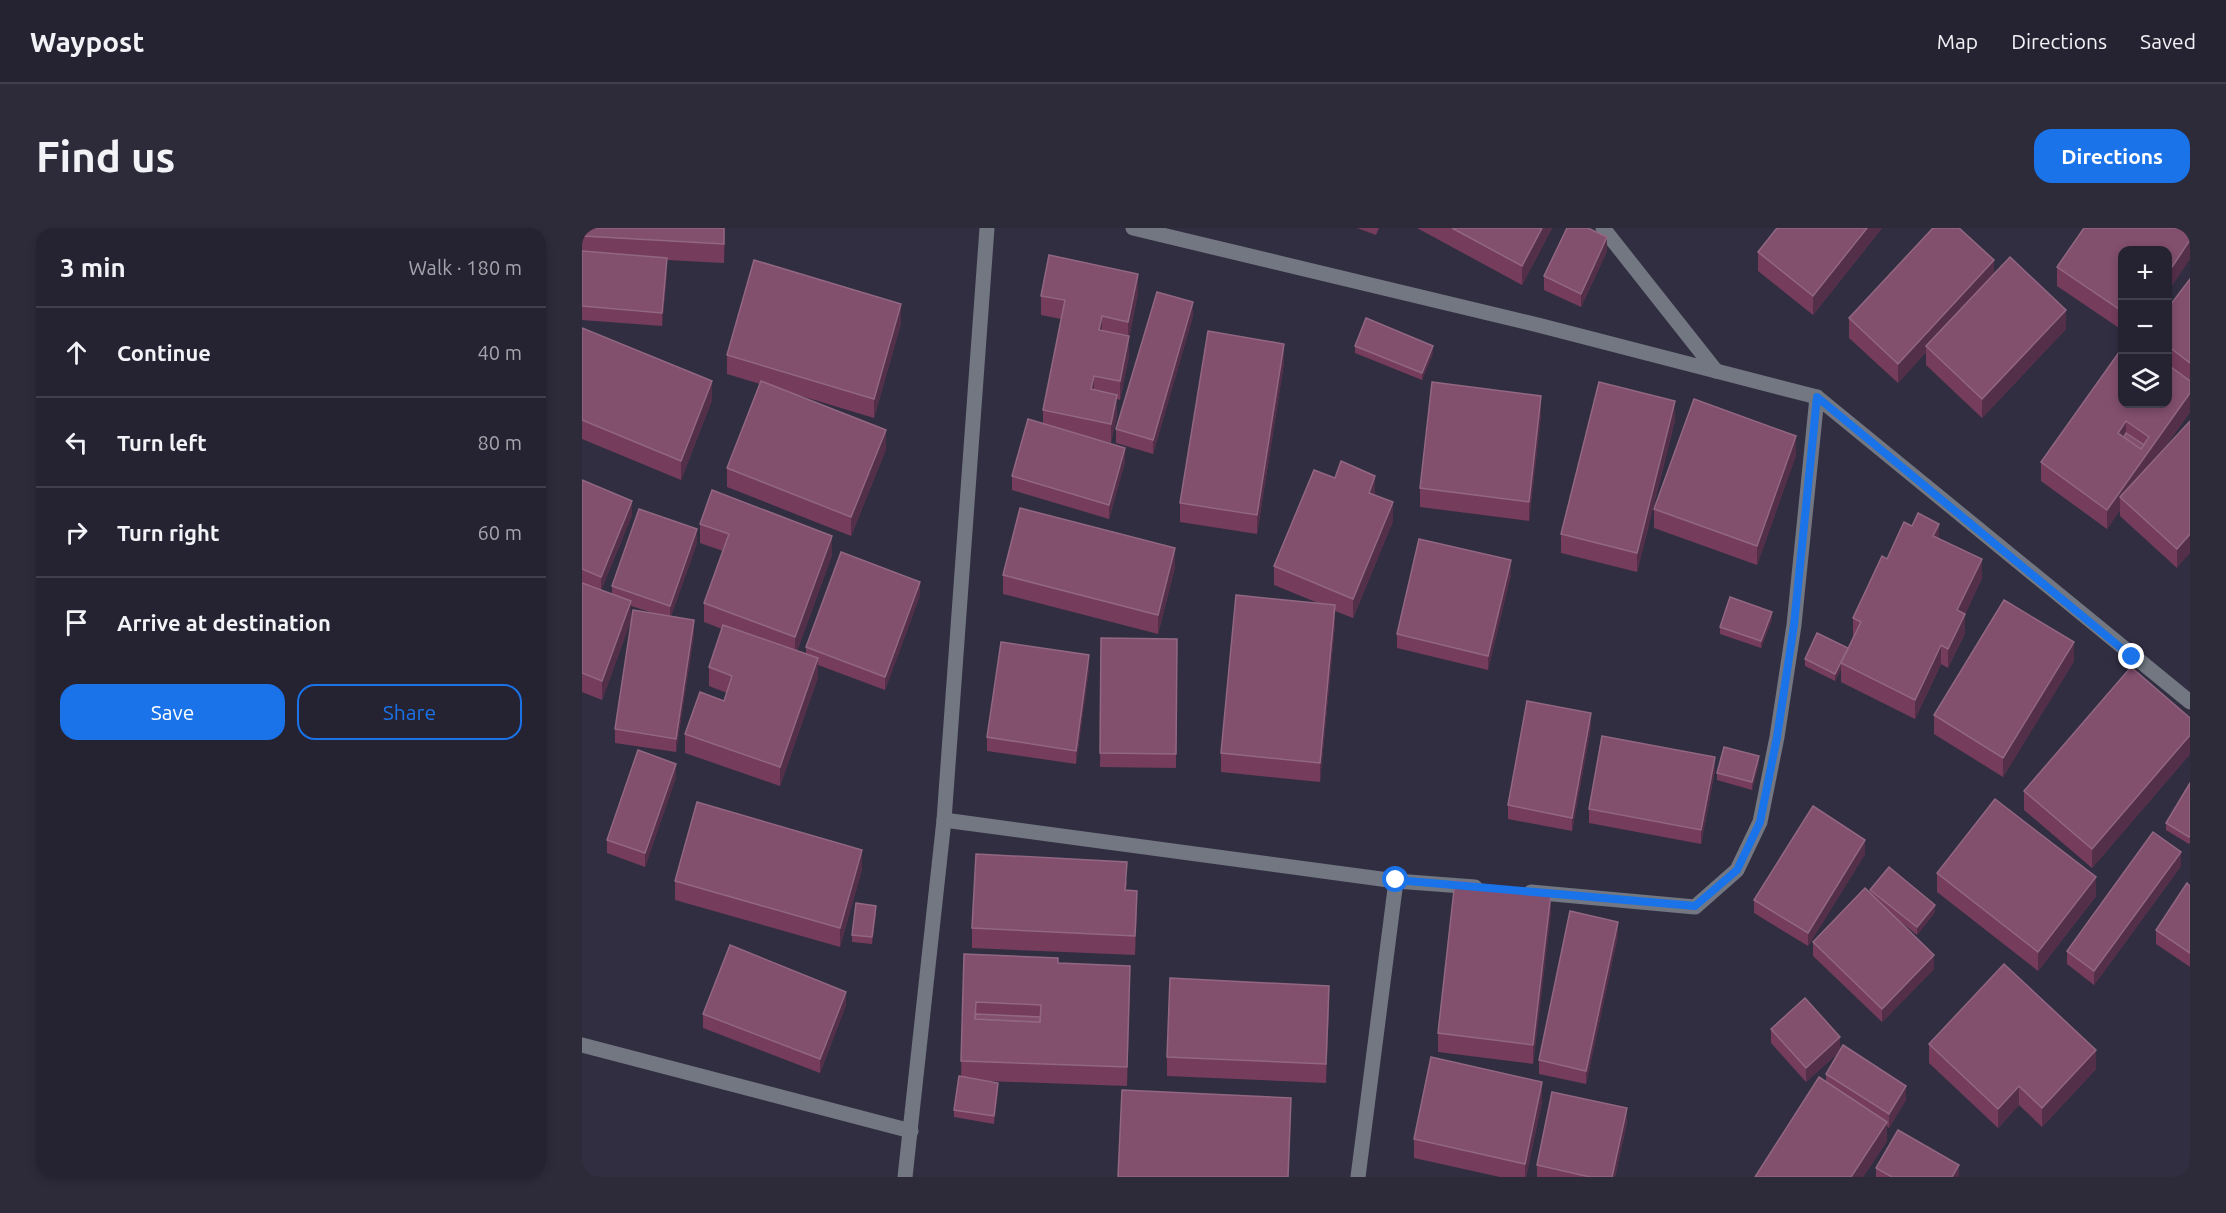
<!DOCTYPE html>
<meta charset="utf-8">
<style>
:root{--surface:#252232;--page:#2d2a3a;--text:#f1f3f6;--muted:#a3a4ac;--line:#423f4d;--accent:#1a73e8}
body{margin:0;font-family:Ubuntu,sans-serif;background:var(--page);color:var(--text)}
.controls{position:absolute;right:18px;top:18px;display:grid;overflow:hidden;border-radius:12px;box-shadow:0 3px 9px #0003}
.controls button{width:54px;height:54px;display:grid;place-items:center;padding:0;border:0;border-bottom:2px solid var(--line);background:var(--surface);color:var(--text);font:30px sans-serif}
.stop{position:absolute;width:18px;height:18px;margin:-14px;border:4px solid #1a73e8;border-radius:50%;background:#fff}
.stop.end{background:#1a73e8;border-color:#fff;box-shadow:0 2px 6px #0008}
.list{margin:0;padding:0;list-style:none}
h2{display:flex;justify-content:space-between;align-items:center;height:78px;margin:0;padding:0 24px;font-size:26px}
h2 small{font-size:20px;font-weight:400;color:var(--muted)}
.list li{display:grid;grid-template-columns:39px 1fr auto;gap:18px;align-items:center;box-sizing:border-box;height:90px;padding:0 24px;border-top:2px solid var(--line)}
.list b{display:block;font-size:22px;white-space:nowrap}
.list em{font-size:20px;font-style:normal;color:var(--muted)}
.actions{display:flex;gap:12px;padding:18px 24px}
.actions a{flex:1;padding:14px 0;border:2px solid var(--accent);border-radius:18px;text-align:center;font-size:21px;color:var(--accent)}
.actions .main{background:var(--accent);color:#fff}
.icon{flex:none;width:33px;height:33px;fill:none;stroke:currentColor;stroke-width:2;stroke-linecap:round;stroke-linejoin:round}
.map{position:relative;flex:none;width:1608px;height:949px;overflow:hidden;border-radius:18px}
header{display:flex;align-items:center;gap:36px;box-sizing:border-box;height:84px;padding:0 30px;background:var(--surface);border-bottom:2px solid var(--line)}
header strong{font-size:28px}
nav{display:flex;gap:33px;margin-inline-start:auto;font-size:21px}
.intro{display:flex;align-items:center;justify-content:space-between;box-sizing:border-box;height:144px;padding:0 36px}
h1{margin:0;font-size:42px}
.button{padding:15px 27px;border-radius:18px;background:var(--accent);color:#fff;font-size:21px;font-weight:700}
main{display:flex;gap:36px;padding:0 36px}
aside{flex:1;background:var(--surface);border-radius:18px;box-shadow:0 3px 9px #0003}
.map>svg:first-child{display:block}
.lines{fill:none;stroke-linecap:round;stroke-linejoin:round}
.minor{stroke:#727781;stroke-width:15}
.wall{fill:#753c5c}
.shaded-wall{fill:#542f4a}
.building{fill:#824f6d;stroke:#926782;stroke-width:1.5;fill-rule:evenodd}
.route{stroke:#1a73e8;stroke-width:8}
</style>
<header>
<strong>Waypost</strong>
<nav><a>Map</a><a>Directions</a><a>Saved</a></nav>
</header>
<div class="intro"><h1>Find us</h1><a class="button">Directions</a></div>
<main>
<aside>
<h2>3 min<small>Walk · 180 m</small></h2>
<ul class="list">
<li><svg class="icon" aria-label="ahead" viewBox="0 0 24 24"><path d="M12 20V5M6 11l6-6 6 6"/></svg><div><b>Continue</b></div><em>40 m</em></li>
<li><svg class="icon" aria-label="left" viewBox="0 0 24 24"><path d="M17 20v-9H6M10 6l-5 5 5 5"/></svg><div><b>Turn left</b></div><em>80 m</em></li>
<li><svg class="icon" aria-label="right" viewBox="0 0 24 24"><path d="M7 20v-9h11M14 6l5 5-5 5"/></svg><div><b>Turn right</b></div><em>60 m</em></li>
<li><svg class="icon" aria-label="arrive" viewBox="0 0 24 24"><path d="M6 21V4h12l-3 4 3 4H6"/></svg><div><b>Arrive at destination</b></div></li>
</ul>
<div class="actions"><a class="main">Save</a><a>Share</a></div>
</aside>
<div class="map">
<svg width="1608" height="949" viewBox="0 0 1608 949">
<rect width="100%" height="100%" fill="#312e42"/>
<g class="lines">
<g class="minor">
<path d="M551 0 956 97 1235 169 1608 474"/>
<path d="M1021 0 1134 143"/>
<path d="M362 592 814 653 893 659"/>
<path d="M949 664 1113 679 1155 642 1178 594 1195 509 1212 397 1235 169"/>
<path d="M0 817 329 903"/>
<path d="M323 949 362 592 405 0"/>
<path d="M776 949 814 653"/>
</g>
</g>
<g class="wall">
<path d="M0 0H143L142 35 85 32V44L80 98 0 92Z"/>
<path d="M775 0H797L794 7Z"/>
<path d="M835 0H970L940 57Z"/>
<path d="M1300 0 1231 87 1176 43V24Z"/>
<path d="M1608 0 1586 22H1540V102L1475 58V39Z"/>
<path d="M1025 23 999 79 962 62V48Z"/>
<path d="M1412 46 1484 101 1400 190 1344 137V124L1316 155 1267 110V90Z"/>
<path d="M1608 51V184L1580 223 1608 193 1595 340 1538 288V282L1525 301 1459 253V234L1593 143 1586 137V80Z"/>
<path d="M556 65 547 110V127L538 172 535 171V186L529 215 514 211 543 234 527 291 430 262V248L461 196V182L479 91 459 87V68Z"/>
<path d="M611 88 571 226 534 215V201Z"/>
<path d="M319 95 292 190 216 167 304 221 269 308 145 259V240L178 156 145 146V127Z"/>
<path d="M0 100 130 172 99 252 0 211Z"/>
<path d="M773 118 851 125 840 152 773 125Z"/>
<path d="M702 135 675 306 598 294V275Z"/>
<path d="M959 187 947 293 838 279V260Z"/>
<path d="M1093 192 1055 344 979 325V306Z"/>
<path d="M1214 227 1175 337 1072 300V281Z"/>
<path d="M0 252 50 287 19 362 30 366V358L115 315 89 388 112 406 94 524 33 515V501L71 385 49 378V392L20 472 0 464Z"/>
<path d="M793 267 811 293 771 390 753 383V396L738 554 639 544V525L736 375 692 357V338Z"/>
<path d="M118 296 250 327 215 423 224 426V419L338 367 303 462 236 437V449L198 558 103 525V506L142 473 145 465 127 458V439L140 401 122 394V375L141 323 118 315Z"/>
<path d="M1357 311 1400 350 1383 386V405L1366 440 1359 436 1333 491 1259 454V441L1253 453 1223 438V431L1266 420 1271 409V390L1305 331Z"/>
<path d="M593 339 576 406 421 366V347Z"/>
<path d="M929 346 906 442 815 420V406Z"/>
<path d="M1190 391 1179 420 1138 406V399Z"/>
<path d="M519 410 595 411 594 540 518 539Z"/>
<path d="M1492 433 1421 549 1352 506V487Z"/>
<path d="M507 441 494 536 405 523V509Z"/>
<path d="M1608 490V526L1510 640 1442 582V563Z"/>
<path d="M1009 499 990 603 926 591V577Z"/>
<path d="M1177 535 1170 562 1135 552V545Z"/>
<path d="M1133 542 1119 616 1007 595V581Z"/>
<path d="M94 549 63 639 25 625V612Z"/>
<path d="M1608 555V615L1607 616 1584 602V595Z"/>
<path d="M1283 626 1226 718 1172 685V672Z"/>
<path d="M1599 638 1512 757 1485 736V723Z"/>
<path d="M280 641 258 719 93 672V653Z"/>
<path d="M1355 645 1514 668 1456 743 1355 664Z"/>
<path d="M545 653 544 662 555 682 553 727 390 720V700Z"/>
<path d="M1608 658V739L1574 716V702Z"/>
<path d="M1288 662 1353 684 1335 707 1309 686 1352 741 1300 794 1231 728V714L1288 666Z"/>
<path d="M969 684 951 836 856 824V805Z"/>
<path d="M294 685 290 716 270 714V707Z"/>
<path d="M1036 707 1004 856 957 846V832Z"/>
<path d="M382 726 476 735 548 757 545 858 404 853 416 862 412 896 372 889V882L379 849Z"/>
<path d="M264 777 238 845 121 800V786Z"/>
<path d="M747 777 744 855 585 848V829Z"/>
<path d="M1189 801 1258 823 1224 854 1189 815Z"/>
<path d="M1347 816 1514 841 1460 899 1437 877 1416 900 1347 835Z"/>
<path d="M1244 846 1324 872 1307 900 1305 898V913L1281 949H1173L1244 854Z"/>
<path d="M960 873 944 949H918L832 930V911Z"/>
<path d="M1045 894 1033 949H955V937Z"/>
<path d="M1294 940 1377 949H1294Z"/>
</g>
<g class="shaded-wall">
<path d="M142 0H143L142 35Z"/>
<path d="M960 0H970L940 57V38Z"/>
<path d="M1285 0H1300L1231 87V68Z"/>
<path d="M1025 9V23L999 79V66Z"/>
<path d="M1608 12V31L1586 64V45Z"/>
<path d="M85 30V44L80 98V85Z"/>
<path d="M1412 32V51L1344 118V124L1316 155V136Z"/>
<path d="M556 46V65L547 110V127L538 172V153L546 111V94Z"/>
<path d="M611 74V88L571 226V212Z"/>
<path d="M319 76V95L292 190V171Z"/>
<path d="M1484 82V101L1400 190V171Z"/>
<path d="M520 88V107L517 102Z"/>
<path d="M702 116V135L675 306V287Z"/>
<path d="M851 118V125L840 152V145Z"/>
<path d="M512 148V167L509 161Z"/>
<path d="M130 153V172L99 252V233Z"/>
<path d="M1608 165V184L1544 274 1538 269V282L1525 301V282Z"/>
<path d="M535 167V186L529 215V196Z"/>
<path d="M959 168V187L947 293V274Z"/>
<path d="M1093 173V192L1055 344V325Z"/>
<path d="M1544 193V212L1536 205Z"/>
<path d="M304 202V221L269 308V289Z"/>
<path d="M1214 208V227L1175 337V318Z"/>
<path d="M543 220V234L527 291V277Z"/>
<path d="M793 248V267L787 284V265Z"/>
<path d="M50 273V287L19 363V349Z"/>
<path d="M811 274V293L771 390V371Z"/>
<path d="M1357 296V315L1351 308Z"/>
<path d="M115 301V315L88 391V378Z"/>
<path d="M1608 306V325L1595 340V321Z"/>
<path d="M250 308V327L213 428V409Z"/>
<path d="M593 320V339L576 406V387Z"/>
<path d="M1400 331V350L1383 386V405L1366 440V421L1375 382Z"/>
<path d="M929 332V346L906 442V428Z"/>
<path d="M338 354V367L303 462V449Z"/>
<path d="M49 373V392L20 472V453Z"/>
<path d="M753 377V396L738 554V535Z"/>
<path d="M1190 384V391L1179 420V413Z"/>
<path d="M112 392V406L94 524V511Z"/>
<path d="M1492 414V433L1421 549V530Z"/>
<path d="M1359 417V436L1333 491V472Z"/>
<path d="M1266 420 1259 435V441L1253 453V446Z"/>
<path d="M507 427V441L494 536V523Z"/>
<path d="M236 430V449L198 558V539Z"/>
<path d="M1009 485V499L990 603V590Z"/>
<path d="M1608 507V526L1510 640V621Z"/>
<path d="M1177 528V535L1170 562V554Z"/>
<path d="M1133 529V542L1119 616V602Z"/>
<path d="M94 536V549L63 639V625Z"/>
<path d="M1283 612V626L1226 718V705Z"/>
<path d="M280 622V641L258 719V700Z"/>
<path d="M1599 624V638L1512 757V743Z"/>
<path d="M1514 649V668L1456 743V724Z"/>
<path d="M555 663V682L553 727V708Z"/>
<path d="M969 665V684L951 836V817Z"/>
<path d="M1353 677V684L1335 707V699Z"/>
<path d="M294 678V685L290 716V709Z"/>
<path d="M1036 694V707L1004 856V843Z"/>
<path d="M1352 727V741L1300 794V781Z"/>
<path d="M548 738V757L545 858V839Z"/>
<path d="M747 758V777L744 855V836Z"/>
<path d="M264 764V777L238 845V831Z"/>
<path d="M1258 809V823L1224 854V840Z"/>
<path d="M1514 822V841L1460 899V880Z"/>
<path d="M960 854V873L944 949H943V936Z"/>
<path d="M416 855V862L412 896V888Z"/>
<path d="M1324 858V872L1307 900V886Z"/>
<path d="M1437 858V877L1416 900V881Z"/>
<path d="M709 870V889L706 949Z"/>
<path d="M1045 880V894L1033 949H1030Z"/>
<path d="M1305 894V913L1281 949H1269Z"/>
<path d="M1377 937V949H1370Z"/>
</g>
<g class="building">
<path d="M0 0H142V16L0 8Z"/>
<path d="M870 0H960L940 38Z"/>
<path d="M985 0H1006L1025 9 999 66 962 48Z"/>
<path d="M1195 0H1285L1231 68 1176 24Z"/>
<path d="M1351 0H1377L1412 32 1316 136 1267 90Z"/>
<path d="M1502 0H1608V12L1586 45V22H1540V83L1475 39Z"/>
<path d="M0 23 85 30 80 85 0 78Z"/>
<path d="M467 27 556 46 546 94 520 88 517 102 547 108 538 153 512 148 509 161 535 167 529 196 461 182 483 72 459 68Z"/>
<path d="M1428 29 1484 82 1400 171 1344 118Z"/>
<path d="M172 32 319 76 292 171 145 127Z"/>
<path d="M1608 51V135L1586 118V80Z"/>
<path d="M575 64 611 74 571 212 534 201Z"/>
<path d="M784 90 851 118 840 145 773 118Z"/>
<path d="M0 100 130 153 99 233 0 192Z"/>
<path d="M626 103 702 116 675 287 598 275Z"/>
<path d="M1540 120V176H1586V137L1608 153V165L1525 282 1459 234ZM1544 193 1567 209 1559 221 1536 205Z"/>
<path d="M179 153 304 202 269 289 145 240Z"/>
<path d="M850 154 959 168 947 274 838 260Z"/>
<path d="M1017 154 1093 173 1055 325 979 306Z"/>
<path d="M1112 171 1214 208 1175 318 1072 281Z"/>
<path d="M446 191 543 220 527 277 430 248Z"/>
<path d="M1608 193V306L1595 321 1538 269Z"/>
<path d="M1544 205 1562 217 1559 221 1542 209Z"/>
<path d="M759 233 793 248 787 265 811 274 771 371 692 338 732 242 753 250Z"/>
<path d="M0 252 50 273 19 349 0 341Z"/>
<path d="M130 262 250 308 213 409 122 375 147 306 118 296Z"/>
<path d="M438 280 593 320 576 387 421 347Z"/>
<path d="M57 281 115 301 88 378 30 358Z"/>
<path d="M1336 285 1357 296 1351 308 1400 331 1375 382 1383 386 1366 421 1359 417 1333 472 1259 435 1279 394 1271 390 1300 328 1305 331 1322 294 1330 298Z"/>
<path d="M837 311 929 332 906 428 815 406Z"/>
<path d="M259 324 338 354 303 449 224 419Z"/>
<path d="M0 355 49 373 20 453 0 445Z"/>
<path d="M654 367 753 377 738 535 639 525Z"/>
<path d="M1148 369 1190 384 1179 413 1138 399Z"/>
<path d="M1422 372 1492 414 1421 530 1352 487Z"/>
<path d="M51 382 112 392 94 511 33 501Z"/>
<path d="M141 397 236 430 198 539 103 506 118 464 142 473 150 448 127 439Z"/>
<path d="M1235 405 1266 420 1253 446 1223 431Z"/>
<path d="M519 410 595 411 594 526 518 525Z"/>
<path d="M419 414 507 427 494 523 405 509Z"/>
<path d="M1549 439 1608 490V507L1510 621 1442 563Z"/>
<path d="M945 473 1009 485 990 590 926 577Z"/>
<path d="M1020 508 1133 529 1119 602 1007 581Z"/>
<path d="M1142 519 1177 528 1170 554 1135 545Z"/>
<path d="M56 522 94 536 63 625 25 612Z"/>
<path d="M1608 555V608L1607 609 1584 595Z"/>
<path d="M1413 571 1514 649 1456 724 1355 645Z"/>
<path d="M115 574 280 622 258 700 93 653Z"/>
<path d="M1231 578 1283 612 1226 705 1172 672Z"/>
<path d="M1571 604 1599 624 1512 743 1485 723Z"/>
<path d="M394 626 545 634 543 662 555 663 553 708 390 700Z"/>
<path d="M1307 639 1353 677 1335 699 1288 662Z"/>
<path d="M873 653 969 665 951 817 856 805Z"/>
<path d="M1605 655 1608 658V725L1574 702Z"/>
<path d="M1283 660 1352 727 1300 781 1231 714Z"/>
<path d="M274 675 294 678 290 709 270 707Z"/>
<path d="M988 683 1036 694 1004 843 957 832Z"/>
<path d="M148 717 264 764 238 831 121 786Z"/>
<path d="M382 726 476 730V735L548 738 545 839 379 833ZM394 774 459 777 458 794 393 791Z"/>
<path d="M1422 736 1514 822 1460 880 1437 858 1416 881 1347 816Z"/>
<path d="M588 750 747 758 744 836 585 829Z"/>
<path d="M1223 770 1258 809 1224 840 1189 801Z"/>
<path d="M394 786 458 789V794L393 791Z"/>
<path d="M1261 817 1324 858 1307 886 1244 846Z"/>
<path d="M849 829 960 854 943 936 832 911Z"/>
<path d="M377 848 416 855 412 888 372 882Z"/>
<path d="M1237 849 1305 894 1269 949H1173Z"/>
<path d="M540 862 709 870 706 949H536Z"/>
<path d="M970 864 1045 880 1030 949H1008L955 937Z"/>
<path d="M1316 902 1377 937 1370 949H1310L1294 940Z"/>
</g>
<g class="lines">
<path class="route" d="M814 652 1113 678 1155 642 1178 594 1195 509 1212 397 1235 169 1550 429"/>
</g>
</svg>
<div class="controls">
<button>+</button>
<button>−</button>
<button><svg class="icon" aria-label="layers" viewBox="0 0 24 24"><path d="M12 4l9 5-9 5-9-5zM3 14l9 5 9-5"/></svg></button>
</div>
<div class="stop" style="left:814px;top:652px"></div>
<div class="stop end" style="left:1550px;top:429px"></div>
</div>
</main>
